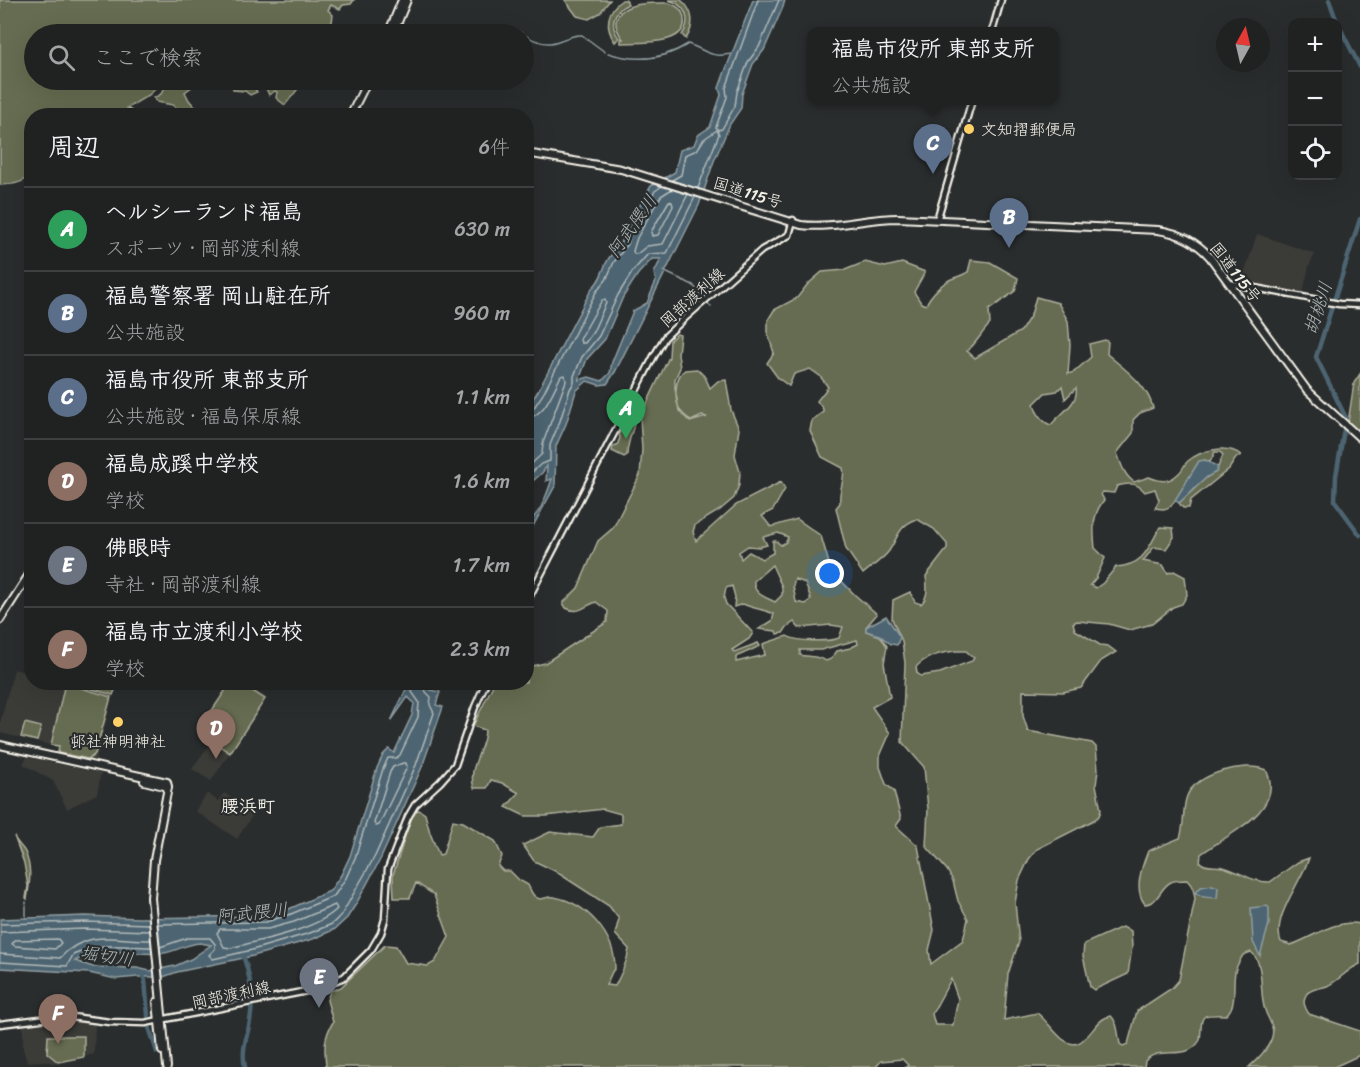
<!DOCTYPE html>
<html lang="ja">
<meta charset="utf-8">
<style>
:root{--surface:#202222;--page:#2d2f2f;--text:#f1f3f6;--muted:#a2a4a5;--line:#3d3f40;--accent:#ffd166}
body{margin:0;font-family:Sriracha,"Klee One",sans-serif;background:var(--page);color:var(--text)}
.controls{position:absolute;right:18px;top:18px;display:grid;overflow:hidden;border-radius:12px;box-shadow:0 6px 24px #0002}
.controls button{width:54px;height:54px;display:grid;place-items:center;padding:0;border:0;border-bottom:2px solid var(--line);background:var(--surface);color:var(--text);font:30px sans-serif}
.compass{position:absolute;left:1216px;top:18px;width:54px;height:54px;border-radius:50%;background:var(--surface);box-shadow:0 6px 24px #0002;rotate:8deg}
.you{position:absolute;left:830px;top:574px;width:21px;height:21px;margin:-15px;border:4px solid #fff;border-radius:50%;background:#1a73e8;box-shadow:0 0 0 9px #1a73e833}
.badge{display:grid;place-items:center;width:39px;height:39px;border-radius:50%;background:var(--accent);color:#fff;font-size:20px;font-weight:700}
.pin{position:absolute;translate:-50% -50px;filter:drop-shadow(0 2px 3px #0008)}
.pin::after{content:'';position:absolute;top:32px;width:21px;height:18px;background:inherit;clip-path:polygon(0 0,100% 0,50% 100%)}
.popup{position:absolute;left:807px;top:27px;width:252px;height:78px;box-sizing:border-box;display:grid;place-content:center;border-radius:12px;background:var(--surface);filter:drop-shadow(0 2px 4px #0005);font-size:20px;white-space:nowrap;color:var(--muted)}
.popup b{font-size:22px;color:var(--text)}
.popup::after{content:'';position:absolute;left:50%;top:100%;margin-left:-12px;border:12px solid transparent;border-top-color:var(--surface)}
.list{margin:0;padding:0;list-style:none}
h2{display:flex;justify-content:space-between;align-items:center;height:78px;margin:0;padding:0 24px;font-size:26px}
h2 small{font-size:20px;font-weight:400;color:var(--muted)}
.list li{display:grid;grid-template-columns:39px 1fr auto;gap:18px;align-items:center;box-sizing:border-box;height:84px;padding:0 24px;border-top:2px solid var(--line)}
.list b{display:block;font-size:22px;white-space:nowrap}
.list p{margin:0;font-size:20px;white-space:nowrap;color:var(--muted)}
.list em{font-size:20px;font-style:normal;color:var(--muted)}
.icon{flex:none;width:33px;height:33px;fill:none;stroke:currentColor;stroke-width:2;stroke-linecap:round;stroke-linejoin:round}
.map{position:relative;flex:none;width:1360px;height:1067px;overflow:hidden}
.search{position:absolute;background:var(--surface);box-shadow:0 6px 24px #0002;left:24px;top:24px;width:510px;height:66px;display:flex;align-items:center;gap:15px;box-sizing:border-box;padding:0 21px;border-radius:33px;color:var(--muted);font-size:22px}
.panel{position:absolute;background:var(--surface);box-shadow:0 6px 24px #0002;left:24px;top:108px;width:510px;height:582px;border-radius:24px}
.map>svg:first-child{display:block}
.built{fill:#3b3b37}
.green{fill:#666c51;stroke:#adae9c;stroke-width:1.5;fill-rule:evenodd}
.water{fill:#4d6572;stroke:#909da1;stroke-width:1.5;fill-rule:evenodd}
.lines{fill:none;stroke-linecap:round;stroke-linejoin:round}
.shore{stroke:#b1b9b9;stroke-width:1.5}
.stream{stroke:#909da1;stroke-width:1.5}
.river{stroke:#4d6572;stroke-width:4.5}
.major-casing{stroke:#f4f1e8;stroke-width:9}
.highway-casing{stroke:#f4f1e8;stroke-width:10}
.major{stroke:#2a2d2e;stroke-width:4.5}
.highway{stroke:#2a2d2e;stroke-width:6}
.poi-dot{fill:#ffd166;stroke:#2a2d2e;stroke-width:2}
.labels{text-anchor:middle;stroke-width:4.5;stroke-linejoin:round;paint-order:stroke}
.poi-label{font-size:16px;fill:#f4f1e8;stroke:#2a2d2e;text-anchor:start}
.street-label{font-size:16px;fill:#f4f1e8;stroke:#2a2d2e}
.water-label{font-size:18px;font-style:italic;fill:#b1b9b9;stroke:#2a2d2e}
.neighbourhood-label{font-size:18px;font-weight:bold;fill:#f4f1e8;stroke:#2a2d2e}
</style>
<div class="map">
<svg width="1360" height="1067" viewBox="0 0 1360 1067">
<rect width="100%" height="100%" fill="#2a2d2e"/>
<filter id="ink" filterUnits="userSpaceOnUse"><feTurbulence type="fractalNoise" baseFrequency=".0167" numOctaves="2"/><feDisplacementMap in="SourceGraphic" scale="12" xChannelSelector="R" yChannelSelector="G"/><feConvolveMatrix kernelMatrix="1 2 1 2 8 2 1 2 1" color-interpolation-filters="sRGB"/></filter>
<g filter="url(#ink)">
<g class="built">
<path d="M1257 234 1315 254 1309 266 1303 293 1241 283Z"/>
<path d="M14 669 31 674 32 682 65 683 113 696 95 762 56 754 58 747 0 733V723Z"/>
<path d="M229 683H243L267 698 211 781 192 769 211 742 196 731Z"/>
<path d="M27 757 101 773 97 794 67 809 53 781 23 764Z"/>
<path d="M207 793 218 801 224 793 254 813 237 839 195 811Z"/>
<path d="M63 1018 95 1022 94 1054 57 1064 44 1061 27 1062 23 1049V1023Z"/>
</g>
<g class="green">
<path d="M0 0H354L351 4 343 5 340 9 331 5 328 10 333 15 331 29 341 34H34V80H201L185 92 189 100 202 115H184L173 105 157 102 154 98 161 94 167 84 164 81 149 95 127 108 138 115 32 116 31 162 28 168 26 179C17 185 10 184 0 185Z"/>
<path d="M565 0H610L600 13 589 19 577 16Z"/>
<path d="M622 0H626L628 4C613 11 609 25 619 38L615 42C604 27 607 10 622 0Z"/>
<path d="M668 0H681C694 11 695 25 686 39L682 35C692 20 686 4 668 0Z"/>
<path d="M668 3C676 5 683 10 684 19 688 46 639 42 621 43V39H623C619 34 615 28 616 21 620 1 652 3 668 3Z"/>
<path d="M243 80H305L285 105 276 98 277 92 275 91 269 95 263 82 254 87 257 92 250 95 245 91 233 90V85Z"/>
<path d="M971 260 990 262 1018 278 1015 291 989 310 990 324C981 333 977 343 967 351L975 358 1021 331 1031 315 1036 297 1058 303 1068 321 1070 345 1068 374 1074 372 1091 357 1089 344 1105 340 1108 342 1107 354C1124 369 1147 384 1153 408L1140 413 1133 420V433L1117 453C1121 464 1124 475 1134 482L1149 477C1161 482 1169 483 1179 473 1183 470 1184 464 1188 461 1201 450 1227 444 1241 455L1236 458 1229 469 1191 500 1189 508H1183L1179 503 1207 477 1216 472 1223 455 1220 452H1215L1210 462 1205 460 1199 462C1192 474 1180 499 1169 507 1165 510 1161 509 1155 508L1159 500 1155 489 1145 492C1137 482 1128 483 1117 486L1114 493 1103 492 1101 494 1104 500C1092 515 1093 529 1095 548L1105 558 1096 578 1090 585 1096 588 1103 583 1116 567C1144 565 1148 549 1160 527L1173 528 1174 537 1166 549 1154 547 1143 561 1163 565 1168 573 1174 571 1185 577 1187 595 1182 604 1173 607 1152 624 1130 630 1109 624 1077 621 1073 623 1075 630 1100 645 1108 646 1116 652 1101 661 1081 688 1063 692 1023 691V716L1028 731 1092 743 1096 747 1098 770 1096 785 1101 810 1099 816 1094 820 1037 849 1029 859 1019 880 1015 903 1019 942 1008 974 1004 1020 1037 1013C1049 1021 1063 1049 1078 1043 1092 1037 1096 1018 1111 1016 1118 1022 1118 1035 1120 1044L1123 1046 1128 1044 1137 1011 1172 988 1179 980 1195 899C1194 891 1193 886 1187 880 1182 880 1175 880 1171 882 1160 887 1159 903 1145 904 1133 890 1142 866 1148 851L1180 838C1185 824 1182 809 1187 796 1196 773 1246 761 1266 770 1287 810 1226 835 1201 854L1200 862C1205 868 1215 865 1223 867 1239 871 1253 883 1270 882L1298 862 1309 858C1302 881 1271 918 1281 942L1291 945C1312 938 1337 918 1360 924V964C1347 969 1340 980 1327 986 1320 989 1310 988 1306 995 1302 1002 1305 1008 1309 1014L1360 1031V1055L1334 1067H1249C1258 1059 1269 1048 1272 1037 1275 1026 1268 1020 1265 1010 1259 995 1265 962 1251 952L1243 955C1240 960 1236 966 1235 972 1232 987 1238 1004 1226 1015 1197 1014 1203 1015 1200 1040 1187 1063 1160 1044 1145 1061L1144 1067H906L908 1065 902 1059 881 1061 876 1067H325L326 1065C324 1048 324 1037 333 1022L327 1000 330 991 341 987 385 945 396 946 406 963 428 966 435 962 449 937 434 895 416 883 410 898H394L393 875 413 811 419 810 425 814 430 833 439 855 443 854 453 820 463 822 495 841 502 856 498 866 503 871H510L519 880 528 885C531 891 533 898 540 899 544 899 549 896 554 897 587 903 615 935 615 968L612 972 606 985 615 986C621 974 627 963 629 949L615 934 619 919 609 906 555 871 534 861 523 845 550 832 593 837 600 827 621 824V814L603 809 546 816H525L506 807 519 793 502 783 491 780 487 788H474C467 767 485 750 485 730L473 726 494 683 526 682 527 667 545 663 607 622 608 611 596 602C584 606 579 615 566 608L563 603 578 588 598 541 613 528 640 475 642 449 640 418 669 357 670 340 677 334 680 335 678 354 680 368 675 379V388L679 411 690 422 707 417 702 416 691 421C688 418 682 414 680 410 674 399 674 377 685 370L697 369 705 377 710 388 718 381 726 380 731 410 739 429 735 455 740 472 739 485 734 498 720 510 695 525 693 532 696 541 736 505 781 482 785 489 773 510 762 516 771 527 797 519 821 536 831 570 855 595 877 614 866 627V631L880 636 887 646 884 663 890 697 872 707 890 733 880 756V767L886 784 894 791 901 819 896 826 918 846 934 930 929 950 931 964 963 940 968 919 958 901 953 881 947 870 926 846 928 809 924 767 902 742 905 663 902 641 892 619 893 600 910 592 915 602 921 604C929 596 927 586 926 576L947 549V544L934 529 917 519C898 526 899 536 889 551 883 559 871 567 863 574L846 549 836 508 840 503C838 490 846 479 843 468L822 457 810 431 812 420 823 412V409L817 401 828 387 820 376 810 369 794 374 789 386 778 378 767 363 774 353 768 334V320L774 310 797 298 807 285 822 272 845 270 865 262 885 267 902 263 925 272 914 292 921 303 926 305C930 295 944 281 954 278 960 276 963 275 968 272ZM1062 386 1065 399 1076 388C1079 404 1059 414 1051 425 1042 422 1036 413 1034 404L1045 393 1057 391ZM778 533 788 537 786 542 781 545 776 541H773V553L762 559 749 552 741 559 739 552 748 546 759 547 767 545 763 537ZM772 565 782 587V595L775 602C765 597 753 594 754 581ZM795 579 805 583 811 599 806 604 796 602 793 586ZM732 586 735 597 734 607 743 604C754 609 763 609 774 614L772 621 759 629 776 631 777 634 783 633 787 627 794 622 799 628 831 625 843 627 839 638C829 642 796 642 787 636L763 644 765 655 736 662V657L760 646 758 643 734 652 732 650 749 639 753 633 726 604 724 598 726 588ZM857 640 858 644 850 648 837 651 831 659 826 661C819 656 809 657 800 655V650H821ZM955 651H966L974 658 972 661 940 673 921 676 917 673 916 667C926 656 941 653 955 651ZM951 979 958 999 953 1025H935L932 1014Z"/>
<path d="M1360 374V433L1354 431 1348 423 1354 383Z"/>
<path d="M626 421 634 425C632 431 627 448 627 455L624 457 612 451 613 446 617 445 620 438 619 434Z"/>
<path d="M231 682 240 683 265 699 230 753 204 736 211 726 218 730 205 721Z"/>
<path d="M65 683 111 697 95 754 89 759 58 753 59 746 51 745Z"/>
<path d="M78 683V682L118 683 113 695 78 685Z"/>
<path d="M25 723 41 727 37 741 21 737Z"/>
<path d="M14 836C16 843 22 846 25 852 32 868 30 882 27 899L26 898 28 886 24 863Z"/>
<path d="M1122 927 1131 931 1132 947 1128 974 1094 990 1090 987 1083 956 1084 944Z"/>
<path d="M48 1036H84V1057L58 1062 47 1053Z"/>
</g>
<g class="water">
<path d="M753 0H785L783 7 764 50 753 64 742 94 741 108 730 124 714 161 699 205 615 372 607 384 599 385 587 381 576 391 566 424 556 446 555 486 527 537C526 521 534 520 541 507 544 501 550 485 552 479L546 481 547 466 542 473 527 486V408L538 391 592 288C602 280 602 269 609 258 615 249 622 244 624 233L651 186 675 172 680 150 694 145 698 135 710 127 721 95 719 88 724 74ZM652 259H661L654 273 656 281 647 303 633 311 612 362 610 373 602 381 589 377 579 380 587 359 605 339 623 297 638 274Z"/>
<path d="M1205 460 1218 467 1216 472 1207 477 1179 503 1175 500 1199 461Z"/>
<path d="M886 616 900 637 897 645 891 644 879 635 866 631V627Z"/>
<path d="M409 683H429L431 690 440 692 436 705 443 707 422 767 381 858 356 904 347 918 335 929 313 939 253 956 177 972 163 977H138L116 979 89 973 0 968V919L85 916 139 918 265 916 289 909 330 891 341 875 350 856 377 768 383 755 389 749 394 753 412 715 414 703 408 697 391 721ZM200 943 211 945 191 959 175 966 150 971 137 968 93 967 75 961C108 944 130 956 164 953 175 952 185 944 200 943Z"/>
<path d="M1212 885 1218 887 1217 898 1204 897 1195 893 1201 887Z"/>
<path d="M1267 906 1269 908V924L1260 956 1253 942 1251 908Z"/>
</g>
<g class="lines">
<g class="shore">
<path d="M758 0 726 88 727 97 716 127 718 130 722 129 735 106 737 92 748 62 759 47 779 0"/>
<path d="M672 180 681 175 685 155 697 150 704 139 717 130 719 134 698 188"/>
<path d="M672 189 661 196 657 202 637 238 633 251 634 254H637L647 246 663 244 688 194"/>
<path d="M669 201 672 202 673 206 658 235 652 236 651 232Z"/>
<path d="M602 300H605L606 303 593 332 585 343H581L580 339Z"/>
<path d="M526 411 533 409 543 394 596 292 606 280 614 262 628 244 630 235 655 191 662 186"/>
<path d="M526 418C545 417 553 390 561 376L565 375 566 381 543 443 542 454 526 469"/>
<path d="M526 478 541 464 550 461V445L560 421 570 389 574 383V376L582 357 599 336 618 295 633 271 648 254 667 253 695 197"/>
<path d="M403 763H406L407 767 379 825 376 826 374 823 390 772 393 767Z"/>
<path d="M335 905 337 909C316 930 261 940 231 948L224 947 217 933 220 929H268L294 922Z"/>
<path d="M0 924 85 922 149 924"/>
<path d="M158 924 266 922 291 914 334 896 346 878 355 858 383 769 388 758H396L400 755 418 717 419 702 412 692 414 682"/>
<path d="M0 932 85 929 150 931"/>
<path d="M58 939 61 943 55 949 15 946 12 944 15 940Z"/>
<path d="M160 947 187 938H210L215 944V949L209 955 213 959 252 950 310 933 332 924 342 914 375 856 416 765 434 713 430 705 431 697 426 692 423 682"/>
<path d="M0 954 60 958C87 929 115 940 150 940"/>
<path d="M0 962 67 966 73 955C104 941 119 947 151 947"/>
</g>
<g class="stream">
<path d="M518 31C527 37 539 44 550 43 561 42 571 34 582 35L605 52"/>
<path d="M608 53C636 62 663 60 688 44 708 51 709 58 732 54"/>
<path d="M663 271 693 285 711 307"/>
<path d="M26 904V902"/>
<path d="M26 906V918"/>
</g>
<g class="river">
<path d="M1329 0 1337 22"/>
<path d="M1338 24 1360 67"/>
<path d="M1360 219 1316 357 1346 418 1336 476 1335 501 1360 535"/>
<path d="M243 955C250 975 254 999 250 1021 247 1038 241 1050 245 1067"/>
<path d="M142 974 145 980 149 1027 157 1052"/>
</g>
<g class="major-casing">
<g id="major">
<path d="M992 32 1001 0"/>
<path d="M937 220 972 100"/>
<path d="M1229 283 1339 304 1360 305"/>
<path d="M526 603 653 358 665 337 684 319 762 250 789 235 793 220"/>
<path d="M0 1024 64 1016 110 1022 145 1023 312 990 344 977 371 950 381 933 385 919 388 869 408 817 415 805 440 782 455 765 475 707 486 682"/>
</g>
</g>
<g class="highway-casing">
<g id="highway">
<path d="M388 34 402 0"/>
<path d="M393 34 407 0"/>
<path d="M350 116 368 80"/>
<path d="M526 153 621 169 801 225C833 229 865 218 898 218L1158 230C1179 233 1196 241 1210 257L1307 390 1360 438"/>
<path d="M0 620 32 570"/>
<path d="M0 745 167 782 168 787 154 860 151 898 167 1067"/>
<path d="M144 781 168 787"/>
<path d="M157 1002 162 1051"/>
</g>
</g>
<use href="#major" class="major"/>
<use href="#highway" class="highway"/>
</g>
</g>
<g class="poi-dot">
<circle cx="969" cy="129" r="6"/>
<circle cx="118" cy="722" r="6"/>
</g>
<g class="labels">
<g class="poi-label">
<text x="981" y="135">文知摺郵便局</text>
<text x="118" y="747" text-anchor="middle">邨社神明神社</text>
</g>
<g class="street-label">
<text transform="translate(748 192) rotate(17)" y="6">国道115号</text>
<text transform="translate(1236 272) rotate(52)" y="6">国道115号</text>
<text transform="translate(692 297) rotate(-42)" y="6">岡部渡利線</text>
<text transform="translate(231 994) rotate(-12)" y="6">岡部渡利線</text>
</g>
<g class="water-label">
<text transform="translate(632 226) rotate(-55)" y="6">阿武隈川</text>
<text transform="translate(1318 308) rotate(-72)" y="6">胡桃川</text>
<text transform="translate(252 913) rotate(-6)" y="6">阿武隈川</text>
<text transform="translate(107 956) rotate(8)" y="6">堀切川</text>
</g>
<g class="neighbourhood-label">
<text x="248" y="812">腰浜町</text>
</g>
</g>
</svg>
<div class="controls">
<button>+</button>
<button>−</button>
<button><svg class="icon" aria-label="locate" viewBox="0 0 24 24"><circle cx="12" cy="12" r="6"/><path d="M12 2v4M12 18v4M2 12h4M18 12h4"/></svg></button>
</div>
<svg class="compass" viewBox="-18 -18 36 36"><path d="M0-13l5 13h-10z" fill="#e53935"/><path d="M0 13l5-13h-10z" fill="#a2a4a5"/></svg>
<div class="you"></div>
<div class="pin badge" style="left:626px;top:439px;background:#2e9e5b">A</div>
<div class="pin badge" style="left:1009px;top:248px;background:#5c6f8a">B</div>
<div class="pin badge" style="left:933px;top:174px;background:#5c6f8a">C</div>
<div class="popup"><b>福島市役所 東部支所</b>公共施設</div>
<div class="pin badge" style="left:216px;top:759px;background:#8d6e63">D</div>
<div class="pin badge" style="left:319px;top:1008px;background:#6b7280">E</div>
<div class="pin badge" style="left:58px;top:1044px;background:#8d6e63">F</div>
<div class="search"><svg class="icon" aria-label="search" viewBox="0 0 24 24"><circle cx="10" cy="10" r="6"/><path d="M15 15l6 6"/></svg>ここで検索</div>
<section class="panel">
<h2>周辺<small>6件</small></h2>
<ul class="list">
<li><span class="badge" style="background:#2e9e5b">A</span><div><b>ヘルシーランド福島</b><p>スポーツ · 岡部渡利線</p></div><em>630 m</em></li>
<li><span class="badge" style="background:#5c6f8a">B</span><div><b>福島警察署 岡山駐在所</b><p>公共施設</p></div><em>960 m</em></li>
<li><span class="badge" style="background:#5c6f8a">C</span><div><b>福島市役所 東部支所</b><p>公共施設 · 福島保原線</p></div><em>1.1 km</em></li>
<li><span class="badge" style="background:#8d6e63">D</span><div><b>福島成蹊中学校</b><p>学校</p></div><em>1.6 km</em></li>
<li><span class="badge" style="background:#6b7280">E</span><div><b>佛眼時</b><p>寺社 · 岡部渡利線</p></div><em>1.7 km</em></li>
<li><span class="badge" style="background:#8d6e63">F</span><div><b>福島市立渡利小学校</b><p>学校</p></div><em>2.3 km</em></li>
</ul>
</section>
</div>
